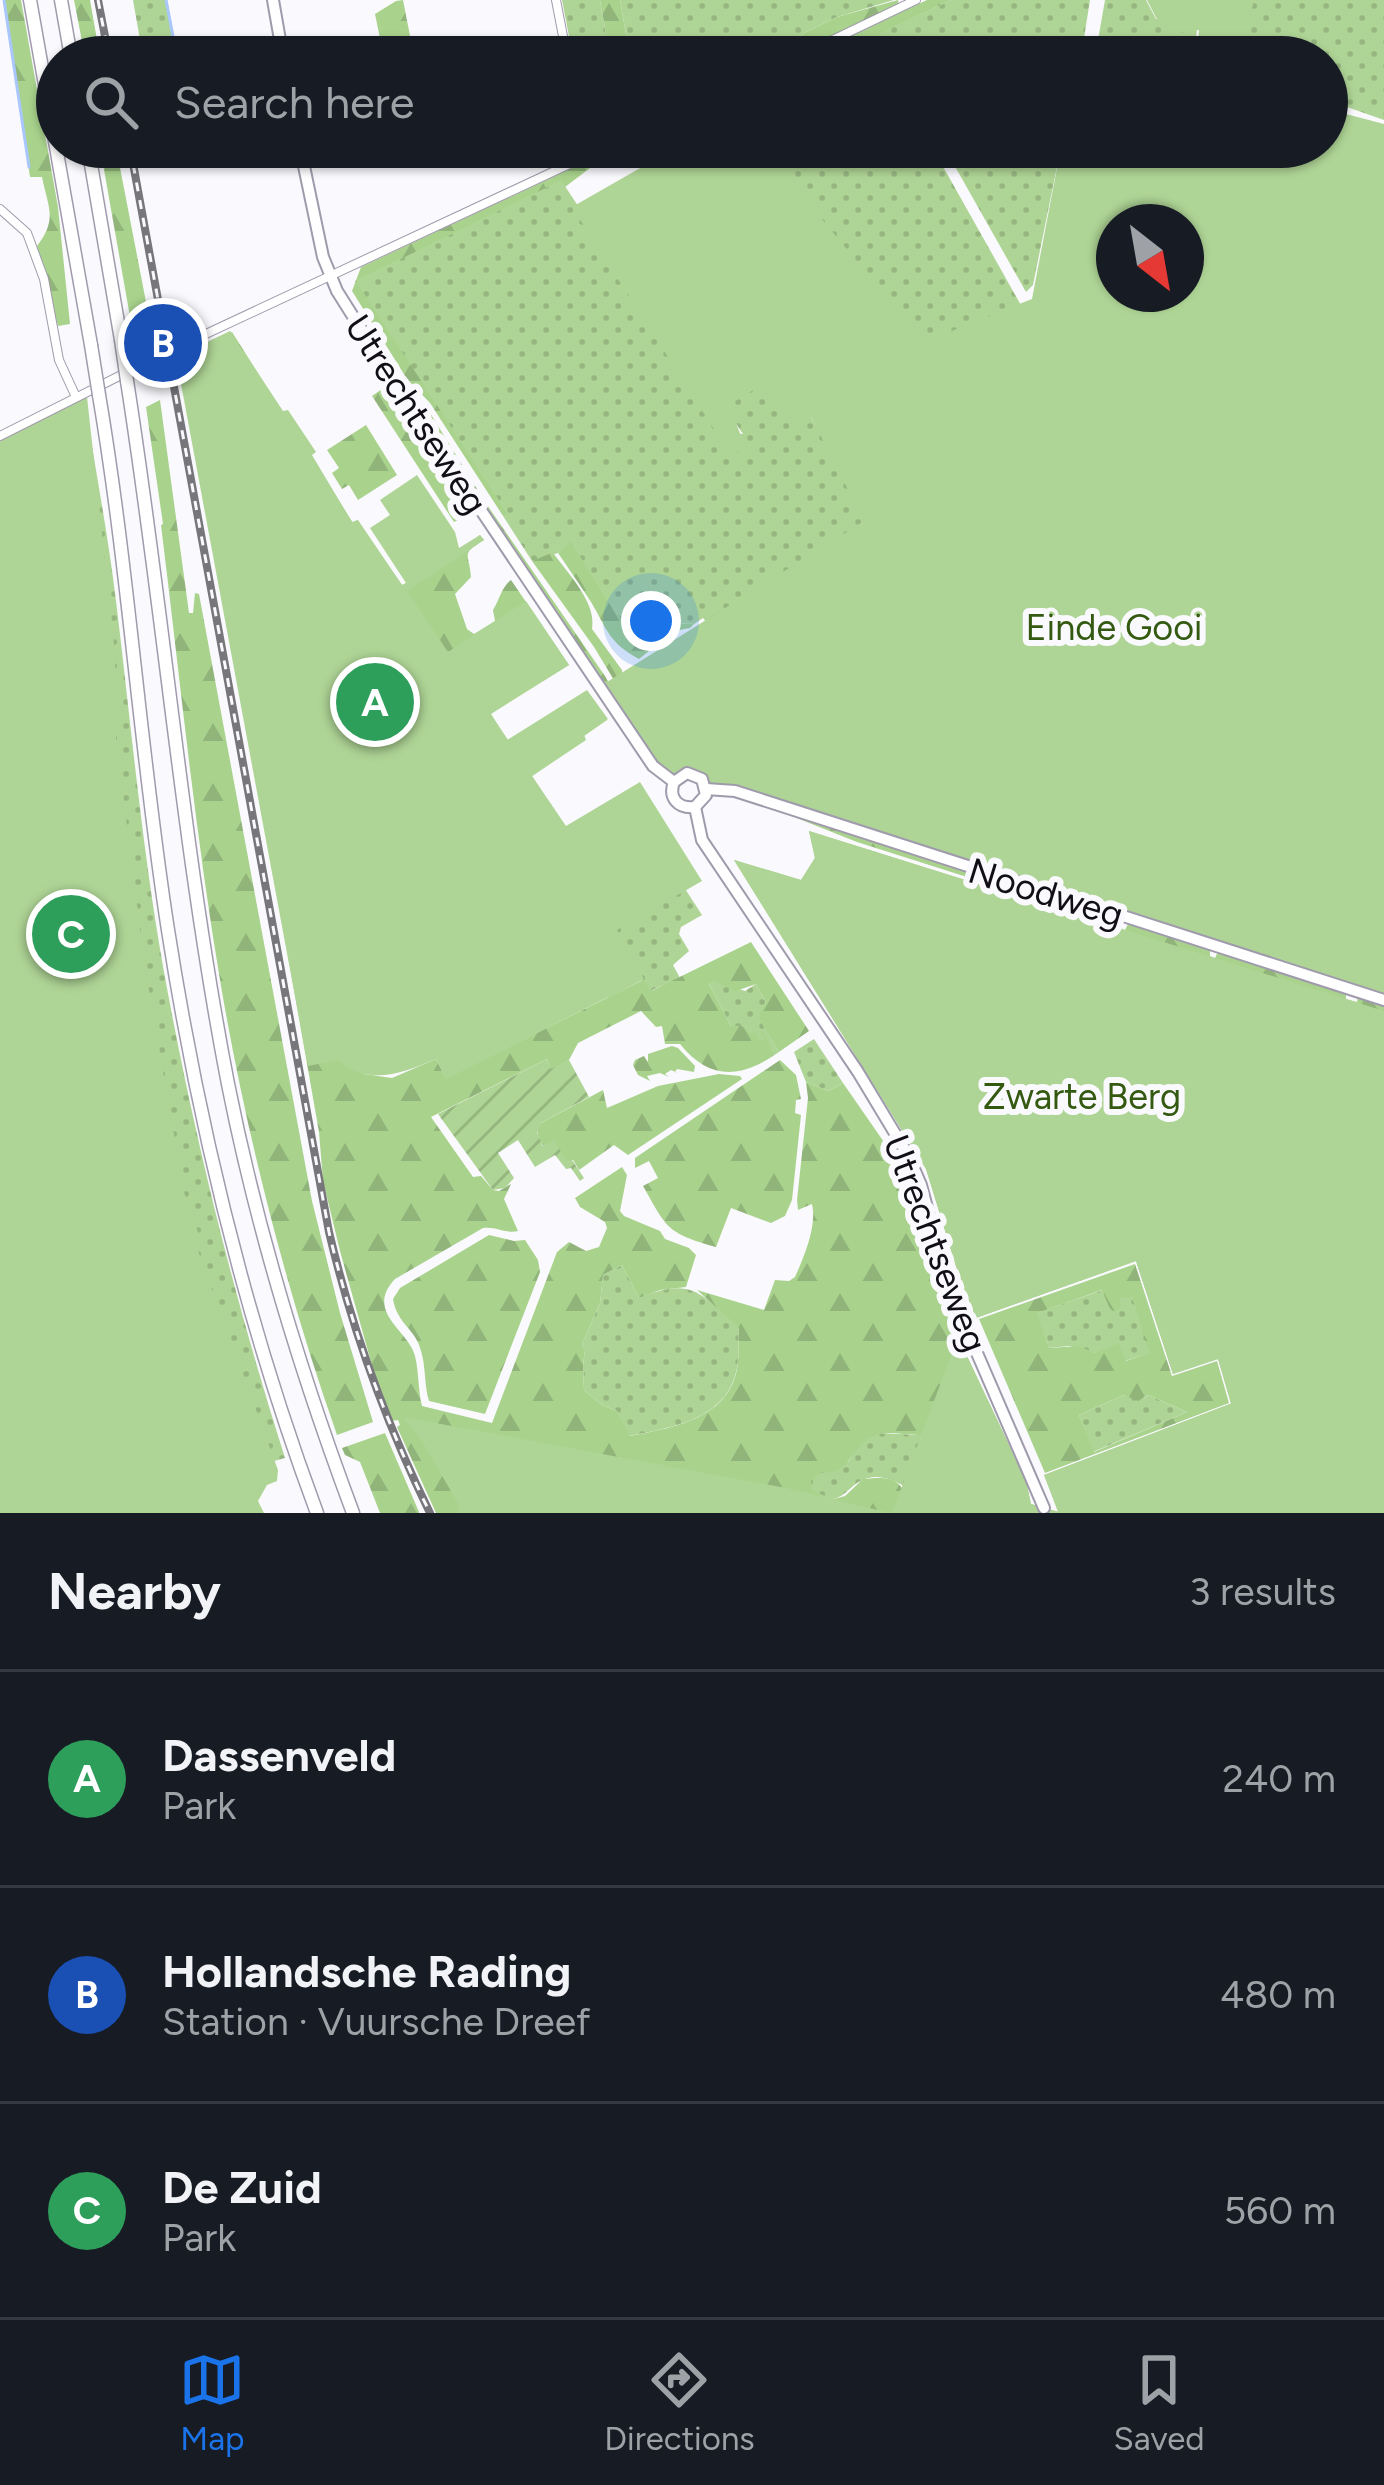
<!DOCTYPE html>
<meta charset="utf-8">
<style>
:root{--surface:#171b24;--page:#20242c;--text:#f1f3f6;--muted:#9ea1a6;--line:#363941;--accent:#1a73e8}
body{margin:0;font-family:Figtree,sans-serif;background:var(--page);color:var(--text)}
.compass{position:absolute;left:1096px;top:204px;width:108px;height:108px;border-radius:50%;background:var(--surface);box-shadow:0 3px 9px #0004;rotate:149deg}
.you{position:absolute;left:651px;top:621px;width:42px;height:42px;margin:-30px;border:9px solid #fff;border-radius:50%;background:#1a73e8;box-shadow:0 0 0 18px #1a73e833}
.badge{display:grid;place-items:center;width:78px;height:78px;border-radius:50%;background:var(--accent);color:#fff;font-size:39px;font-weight:700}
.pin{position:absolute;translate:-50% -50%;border:6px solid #fff;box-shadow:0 3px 12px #0006}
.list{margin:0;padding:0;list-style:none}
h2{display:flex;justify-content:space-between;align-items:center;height:156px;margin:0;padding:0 48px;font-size:51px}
h2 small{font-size:39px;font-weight:400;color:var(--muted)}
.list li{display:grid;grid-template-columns:78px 1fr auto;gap:36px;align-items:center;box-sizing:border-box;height:216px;padding:0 48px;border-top:3px solid var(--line)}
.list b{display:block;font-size:45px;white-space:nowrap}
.list p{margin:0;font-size:39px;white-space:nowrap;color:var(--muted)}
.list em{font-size:39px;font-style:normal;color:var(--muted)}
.icon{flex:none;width:66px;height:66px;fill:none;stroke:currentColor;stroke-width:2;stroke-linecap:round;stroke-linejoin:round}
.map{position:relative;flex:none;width:1384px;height:1513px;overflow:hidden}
.search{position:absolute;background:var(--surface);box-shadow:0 3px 9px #0004;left:36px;right:36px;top:36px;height:132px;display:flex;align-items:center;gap:30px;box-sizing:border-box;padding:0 42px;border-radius:66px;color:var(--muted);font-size:45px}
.sheet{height:804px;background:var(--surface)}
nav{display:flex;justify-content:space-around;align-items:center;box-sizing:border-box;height:168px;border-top:3px solid var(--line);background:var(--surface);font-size:33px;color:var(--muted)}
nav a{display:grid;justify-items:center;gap:6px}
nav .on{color:var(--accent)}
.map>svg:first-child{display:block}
.grass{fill:url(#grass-dots)}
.forest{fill:url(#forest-firs);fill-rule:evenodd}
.park{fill:#afd596;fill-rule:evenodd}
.garden{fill:url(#garden-furrows)}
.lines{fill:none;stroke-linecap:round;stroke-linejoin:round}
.stream{stroke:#a9c6fd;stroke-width:3}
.minor-casing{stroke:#a09bac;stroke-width:10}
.secondary-casing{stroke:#a09bac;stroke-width:14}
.motorway-casing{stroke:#a09bac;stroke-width:15}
.minor{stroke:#fff;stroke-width:8}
.secondary{stroke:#fff;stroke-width:10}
.motorway{stroke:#fff;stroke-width:12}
.rail-casing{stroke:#77767b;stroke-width:8}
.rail{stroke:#faf9fd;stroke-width:3;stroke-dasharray:9;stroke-linecap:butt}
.motorway-bridge-casing{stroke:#a09bac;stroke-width:15;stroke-linecap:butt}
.motorway-bridge{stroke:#fff;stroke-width:12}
.labels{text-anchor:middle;stroke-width:12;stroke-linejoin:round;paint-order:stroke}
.street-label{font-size:36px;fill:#110f15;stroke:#faf9fd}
.park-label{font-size:36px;fill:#345a11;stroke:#faf9fd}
</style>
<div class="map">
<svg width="1384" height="1513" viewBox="0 0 1384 1513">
<defs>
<pattern id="grass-dots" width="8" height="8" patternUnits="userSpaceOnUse" patternTransform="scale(3)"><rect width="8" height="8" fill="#afd596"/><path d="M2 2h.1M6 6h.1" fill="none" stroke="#96b680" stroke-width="1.8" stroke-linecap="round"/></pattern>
<pattern id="forest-firs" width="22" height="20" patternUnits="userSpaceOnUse" patternTransform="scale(3)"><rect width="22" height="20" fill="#a9d38d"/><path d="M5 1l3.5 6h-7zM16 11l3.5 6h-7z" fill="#90b479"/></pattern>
<pattern id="garden-furrows" width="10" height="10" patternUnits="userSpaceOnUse" patternTransform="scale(3)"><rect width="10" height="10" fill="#afd596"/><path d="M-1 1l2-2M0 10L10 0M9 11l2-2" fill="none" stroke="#96b680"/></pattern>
</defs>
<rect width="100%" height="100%" fill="#faf9fd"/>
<g class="grass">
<path d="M133 0H167L178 57H143Z"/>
<path d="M562 0H600L610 57H573Z"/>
<path d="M620 0H894L837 17 804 33 800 37 803 50 787 57H630Z"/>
<path d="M951 0H1090L1081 57H892L878 34Z"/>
<path d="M1105 0H1146L1156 19 1197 29 1194 57H1095Z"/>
<path d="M1243 0H1384V120L1327 100V57H1233Z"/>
<path d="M725 147H932L1022 307 909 352Z"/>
<path d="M944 147H1061L1033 285 1026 292Z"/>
<path d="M561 180 726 432 743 434 718 397 762 369 799 397 870 518 710 627 703 618 694 624 672 623 638 630 627 629 570 542 558 553 532 561 503 516 507 513 355 281Z"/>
<path d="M85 402C95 468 108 534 116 601 131 724 142 849 164 972 194 1137 234 1298 285 1458L267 1463 154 1205Z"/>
<path d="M630 804 702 915 681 927 679 934 689 951 673 965 680 978 652 990V994L642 980 608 998 514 841 590 827Z"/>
<path d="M713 980 745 991 756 984 766 1002 759 1018 779 1052 773 1056V1051L764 1039 759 1042 745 1031 731 1026 709 984Z"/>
<path d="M814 1039 843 1083 829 1091 806 1082 794 1052Z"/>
<path d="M622 1265 639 1298C693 1276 700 1294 739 1327 738 1342 740 1362 735 1376 721 1421 669 1428 629 1436L617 1411 602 1405 584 1390 583 1365 585 1350 582 1344 600 1303 603 1275Z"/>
<path d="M1103 1290 1109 1307 1120 1299 1132 1296 1150 1353 1125 1361 1069 1346 1049 1348 1036 1313Z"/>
<path d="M1124 1395 1144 1398 1148 1395 1187 1412 1093 1452 1079 1415Z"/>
<path d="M878 1433 921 1435 916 1493C898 1482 878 1469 857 1483 846 1491 845 1496 831 1500L811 1489 810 1481 821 1471 849 1461 860 1444Z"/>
</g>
<g class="forest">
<path d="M3 0H21L58 207 70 324 58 326 37 246C58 219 48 208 42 177H30Z"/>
<path d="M74 0H90L100 57H85Z"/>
<path d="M403 0 412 46 382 48 375 14 396 1Z"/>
<path d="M600 0H620L630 57H610Z"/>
<path d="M898 0 899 5 803 50 800 37 804 33 837 17Z"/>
<path d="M927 0H951L879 34 892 57H807Z"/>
<path d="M100 147H116L153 338 138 331 134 332 132 328Z"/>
<path d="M595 157 598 162 565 187 560 181 356 281 508 514 503 516 430 403 407 379 352 291 361 267Z"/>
<path d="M232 332 353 523 357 520 402 585 430 573 480 535 484 540C460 555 469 552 471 577L455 594 467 629 474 634 495 621 493 610C500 599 501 588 511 580L569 665 490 713 508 740 587 691 607 720 584 736 585 740 532 776 565 827 576 824 364 1074 392 1078 436 1059 446 1078 643 980 651 991 751 942 809 1031 779 1052 758 1017 766 1002 756 984 736 991 713 981 709 984 731 1026H742L751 1034 755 1032 759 1041 764 1039 759 1030 762 1031 773 1051V1056C738 1079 708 1079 680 1044H665L662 1026 656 1027 641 1011 578 1043 569 1060 551 1070 547 1059 431 1117 473 1177 481 1176 493 1190 499 1191 511 1184 504 1199 518 1231C505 1234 496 1226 483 1228L395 1279C364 1312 409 1331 415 1356 419 1372 418 1390 422 1406L492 1423 557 1252 569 1242 586 1251 599 1247 607 1228 605 1222 580 1207 575 1198 622 1167 627 1175 620 1211 624 1216 660 1231 665 1239 689 1248 696 1255 686 1287 660 1290 639 1298 622 1265 603 1275 600 1303 582 1344 585 1350 583 1365 584 1390 602 1405 617 1411 630 1436C669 1428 721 1421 735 1377 740 1363 738 1342 739 1328L697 1290 764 1310 775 1280 789 1281 795 1277C805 1255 817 1225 812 1204L798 1210 797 1200 808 1098 806 1082 829 1091 843 1083 911 1181 907 1200 927 1260 958 1337 1026 1481 1031 1504 1059 1512 1044 1475 1231 1404 1218 1359 1173 1374 1136 1261 976 1318 959 1276 926 1169 734 860 801 880 815 858 809 831 1023 898 1030 893H1037L1120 919 1118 927 1125 930 1129 922 1210 947V956L1215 958 1219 950 1346 992V999L1357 1002 1358 996 1384 1004V1513L1249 1387 1121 1513H1021L931 1439C921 1435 913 1434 902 1434 893 1433 882 1432 874 1436 851 1446 849 1478 821 1472L811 1481 812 1489 831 1500 845 1496 863 1479C899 1475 901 1481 913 1513H436L397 1427 400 1425 398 1420 392 1421 378 1387 340 1251 323 1181 319 1132 207 496 224 335Z"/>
<path d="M382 389 467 515 454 522 372 396Z"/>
<path d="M406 390 427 408 485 502 605 676 620 703 610 693Z"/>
<path d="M160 400 189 613H193L195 593 199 594 312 1201 340 1313 373 1422 337 1435C286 1290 247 1137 221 986 195 833 180 679 161 525L163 524 146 407Z"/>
<path d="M366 425 397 475 358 500 349 485 342 489 332 473 339 468 327 450Z"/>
<path d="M570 541 627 629 638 630 672 623 694 624 690 628 648 636 643 643 649 651 639 659C609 643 607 629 591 602 580 585 569 569 558 553Z"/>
<path d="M549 554H554C569 575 597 603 592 629L622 670 623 695 594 647 532 561Z"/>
<path d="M774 809 1018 888 1020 890 1017 893 857 842Z"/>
<path d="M672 1046 678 1048 695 1066 694 1072 677 1069 675 1072 680 1074 671 1070 665 1074 669 1077 660 1073 647 1076 650 1081 638 1075 633 1065 635 1060 644 1056 648 1062V1054Z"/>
<path d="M780 1060 796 1075 801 1099 796 1100 795 1113 801 1115 792 1200 785 1216 771 1223 731 1208 716 1247C666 1233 667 1228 643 1186L658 1178 649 1161 635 1168V1158Z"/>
<path d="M719 1074 740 1076 742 1079 628 1155 614 1145 579 1170 573 1160 567 1162C553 1153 537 1147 537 1127L541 1123 603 1090 607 1108 658 1086Z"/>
<path d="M489 1235 514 1241 525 1240 538 1260 540 1272 485 1414 429 1401C424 1385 426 1367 421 1351 416 1329 397 1324 393 1299L400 1288Z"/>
<path d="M1135 1264 1172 1376 1217 1361 1229 1403 1045 1473 979 1319ZM1102 1290 1109 1307 1114 1312 1121 1307 1120 1299 1132 1297 1149 1353 1126 1361 1119 1343 1095 1353 1079 1346 1049 1348 1037 1313ZM1124 1395 1138 1401 1148 1395 1187 1412 1094 1452 1079 1415Z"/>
<path d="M385 1433 419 1512V1513H380L360 1462 345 1455 342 1448Z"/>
</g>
<g class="park">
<path d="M1147 0H1254L1240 57H1196L1199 30 1165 35Z"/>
<path d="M1327 109 1384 124V1000L647 766 599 687 864 521 811 417 783 418 763 384 729 405 748 454 728 451 572 207 677 147H762L924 342 1032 299 1061 147H1327ZM1114 222H1186V294H1114Z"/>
<path d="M230 331 283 411 288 410 316 452 312 455 352 522 358 520 402 585 406 583 370 528 390 515 380 500 417 475 455 532 459 548 480 535 484 540 407 591 448 652 526 601 569 665 491 714 507 740 587 690 608 719 584 735 586 740 532 776 566 826 640 782 702 881 617 930 644 979 446 1079 436 1059C403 1073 369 1087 338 1060L308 1066 176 357Z"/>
<path d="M87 397 113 633 118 704 116 740 145 967 184 1192 201 1241 196 1245 278 1470 277 1481 267 1485 258 1501 264 1513H0V440Z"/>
<path d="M809 831 1384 1011V1513H892L958 1337 1026 1481 1031 1504 1058 1512 1044 1475 1232 1403 1218 1359 1173 1374 1136 1261 976 1318 959 1276 926 1169 734 860 801 880 815 858Z"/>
<path d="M403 1417 786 1488 890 1513H458L459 1505 423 1443Z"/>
</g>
<path class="garden" d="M547 1059 551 1069 569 1060 589 1097 541 1123 537 1133 543 1146 554 1140 567 1162 572 1160 584 1178 580 1181 571 1168 566 1169 555 1155 535 1167 518 1140 498 1153 514 1178 505 1188 493 1190 438 1114Z"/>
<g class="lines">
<g class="stream">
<path d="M4 0 29 167"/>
<path d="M166 0 177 57"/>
<path d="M195 147 197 159"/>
</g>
<g class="minor-casing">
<g id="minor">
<path d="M556 0 567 57"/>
<path d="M797 57 916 0"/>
<path d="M0 209 27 233 44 279 59 360 76 397"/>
<path d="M0 436 163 354 606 147"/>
</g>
</g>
<g class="secondary-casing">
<g id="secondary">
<path d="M273 0 283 57"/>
<path d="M300 147 323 257 337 291 390 375 653 766 674 782"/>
<path d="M674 782 687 773 702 779 706 795 695 807"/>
<path d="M674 782C668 798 678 809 695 807"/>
<path d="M706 789 735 791 1384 1000"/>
<path d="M695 807 702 840 858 1072 908 1155 921 1185 948 1286 1044 1508"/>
</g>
</g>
<g class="motorway-casing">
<g id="motorway">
<path d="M30 0 91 345"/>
<path d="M61 0 71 57"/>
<path d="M88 147 121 340"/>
<path d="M127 381C164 615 183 852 228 1084 257 1230 301 1374 353 1513"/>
<path d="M99 395C129 572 140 752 168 930 199 1128 247 1325 317 1513"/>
</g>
</g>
<use href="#minor" class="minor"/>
<use href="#secondary" class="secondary"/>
<use href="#motorway" class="motorway"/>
<g class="rail-casing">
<g id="rail">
<path d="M98 0 109 57"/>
<path d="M130 147 329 1232C352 1330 386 1423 430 1513"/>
</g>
</g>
<use href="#rail" class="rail"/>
<g class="motorway-bridge-casing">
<g id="motorway-bridge">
<path d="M121 340 127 381"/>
<path d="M91 345 99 395"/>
</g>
</g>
<use href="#motorway-bridge" class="motorway-bridge"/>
</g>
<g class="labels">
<g class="street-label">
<text transform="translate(417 414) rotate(57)" y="13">Utrechtseweg</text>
<text transform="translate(1046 892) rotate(17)" y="13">Noodweg</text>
<text transform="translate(936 1243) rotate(69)" y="13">Utrechtseweg</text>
</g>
<g class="park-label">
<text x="1114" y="640">Einde Gooi</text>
<text x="1082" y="1109">Zwarte Berg</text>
</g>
</g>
</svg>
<svg class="compass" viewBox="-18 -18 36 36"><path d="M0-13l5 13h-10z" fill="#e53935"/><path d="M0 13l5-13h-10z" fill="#9ea1a6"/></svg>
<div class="you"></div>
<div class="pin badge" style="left:375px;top:702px;background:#2e9e5b">A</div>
<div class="pin badge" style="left:163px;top:343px;background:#1a4fb4">B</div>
<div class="pin badge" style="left:71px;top:934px;background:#2e9e5b">C</div>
<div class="search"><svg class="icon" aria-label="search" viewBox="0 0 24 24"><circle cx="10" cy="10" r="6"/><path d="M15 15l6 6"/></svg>Search here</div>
</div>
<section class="sheet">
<h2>Nearby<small>3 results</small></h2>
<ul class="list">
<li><span class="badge" style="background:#2e9e5b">A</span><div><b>Dassenveld</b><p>Park</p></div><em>240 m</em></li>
<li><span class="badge" style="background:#1a4fb4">B</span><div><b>Hollandsche Rading</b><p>Station · Vuursche Dreef</p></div><em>480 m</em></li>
<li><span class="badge" style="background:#2e9e5b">C</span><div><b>De Zuid</b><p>Park</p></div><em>560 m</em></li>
</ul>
</section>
<nav>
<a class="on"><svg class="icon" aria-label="map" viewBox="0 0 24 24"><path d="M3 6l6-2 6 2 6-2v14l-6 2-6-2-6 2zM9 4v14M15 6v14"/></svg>Map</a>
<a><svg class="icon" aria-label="directions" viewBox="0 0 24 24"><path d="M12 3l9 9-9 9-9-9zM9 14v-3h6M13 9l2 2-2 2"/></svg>Directions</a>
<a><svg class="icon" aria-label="saved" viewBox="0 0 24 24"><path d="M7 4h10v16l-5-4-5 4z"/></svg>Saved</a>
</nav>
